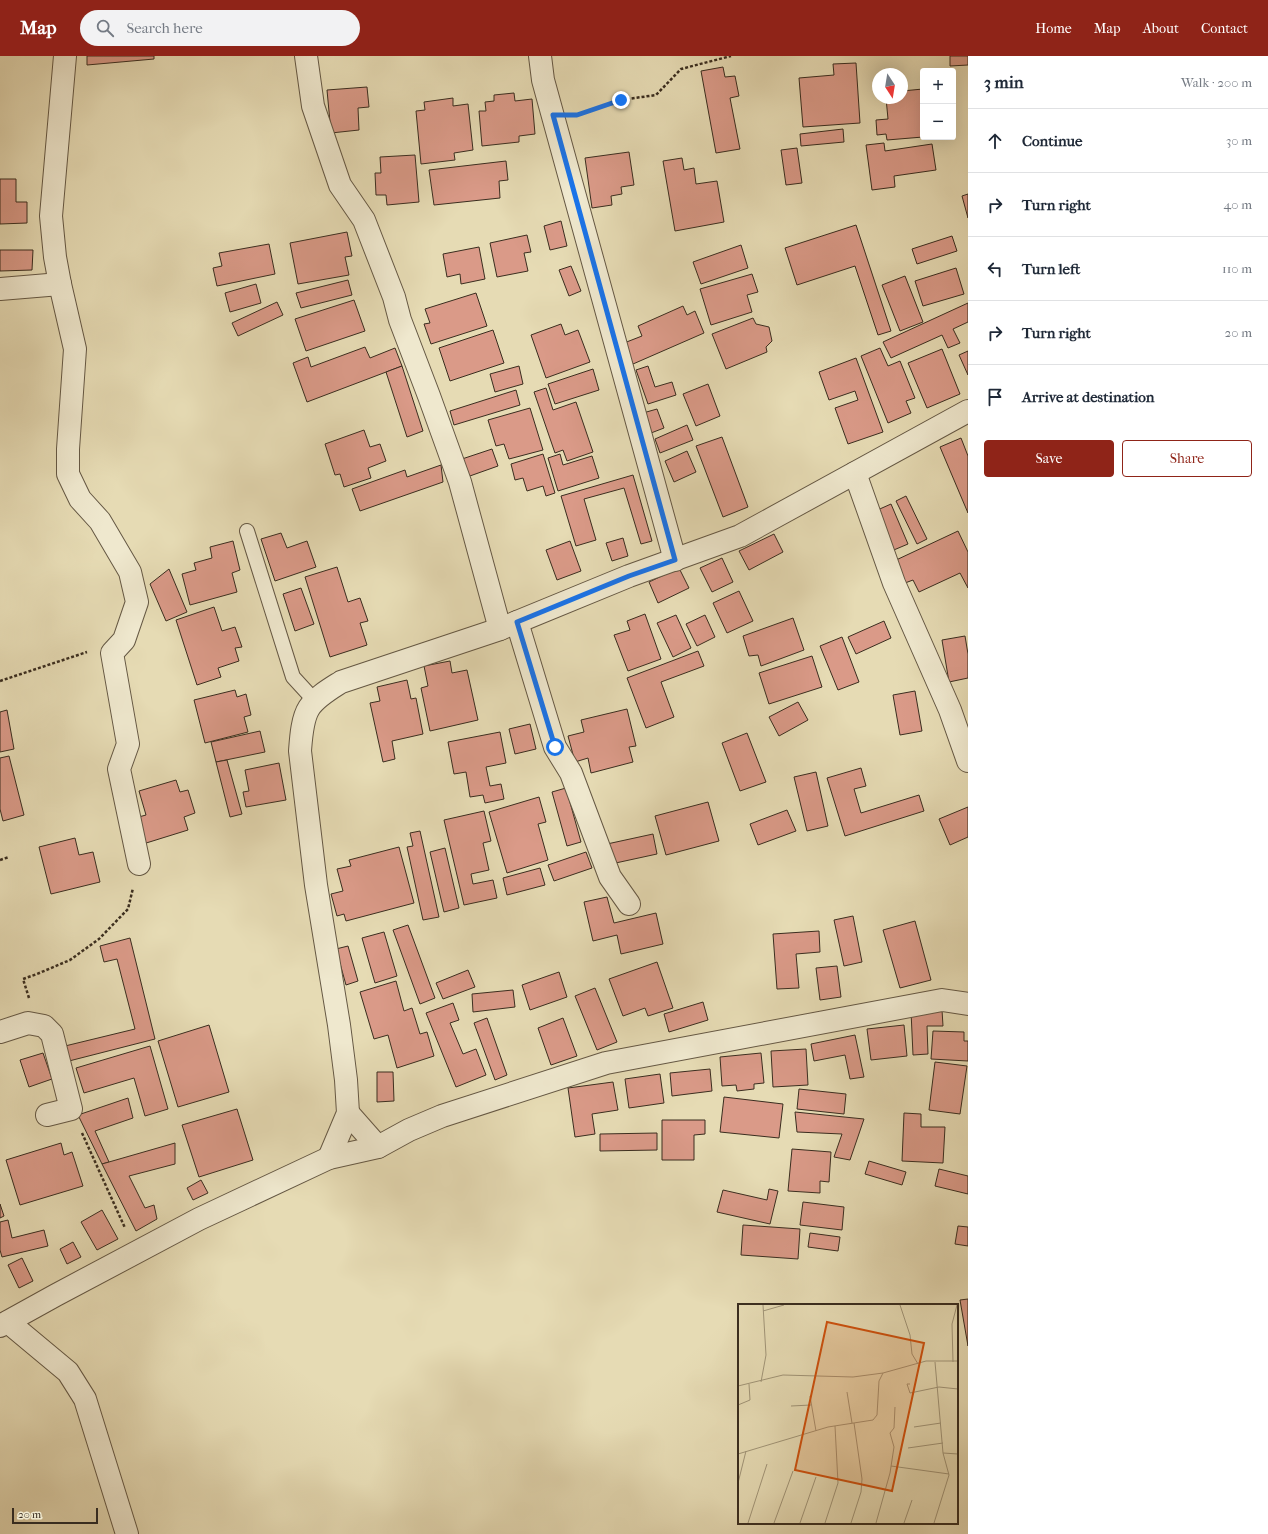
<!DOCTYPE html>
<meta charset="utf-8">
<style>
:root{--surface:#fff;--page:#f2f2f3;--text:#1f2937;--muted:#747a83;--line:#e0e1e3;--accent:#8f2418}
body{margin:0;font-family:"IM FELL French Canon",serif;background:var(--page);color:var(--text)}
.controls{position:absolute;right:12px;top:12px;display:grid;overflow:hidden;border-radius:4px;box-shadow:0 4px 16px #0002}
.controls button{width:36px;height:36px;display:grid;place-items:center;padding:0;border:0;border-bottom:1px solid var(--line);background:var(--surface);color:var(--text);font:20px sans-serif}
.compass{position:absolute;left:872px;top:12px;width:36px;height:36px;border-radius:50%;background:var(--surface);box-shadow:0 4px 16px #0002;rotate:168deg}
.scale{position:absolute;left:12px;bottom:10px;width:86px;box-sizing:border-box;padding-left:4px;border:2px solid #3a2d1f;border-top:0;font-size:11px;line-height:14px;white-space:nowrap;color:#3a2d1f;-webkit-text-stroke:3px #efe8ce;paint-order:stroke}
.stop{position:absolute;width:12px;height:12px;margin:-9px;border:3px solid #1a73e8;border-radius:50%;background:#fff}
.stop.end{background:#1a73e8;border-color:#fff;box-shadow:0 1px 4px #0008}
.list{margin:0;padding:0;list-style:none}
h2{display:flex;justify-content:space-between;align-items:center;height:52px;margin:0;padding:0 16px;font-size:17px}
h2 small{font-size:13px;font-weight:400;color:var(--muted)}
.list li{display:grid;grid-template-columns:26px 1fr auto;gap:12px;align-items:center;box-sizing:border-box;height:64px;padding:0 16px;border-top:1px solid var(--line)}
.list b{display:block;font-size:15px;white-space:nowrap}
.list em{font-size:13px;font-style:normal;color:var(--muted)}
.actions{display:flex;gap:8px;padding:12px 16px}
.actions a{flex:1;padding:9px 0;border:1px solid var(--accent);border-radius:4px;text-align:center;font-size:14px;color:var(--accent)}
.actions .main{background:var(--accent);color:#fff}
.icon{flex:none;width:22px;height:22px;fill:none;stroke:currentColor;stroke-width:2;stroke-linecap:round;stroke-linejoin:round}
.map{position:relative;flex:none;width:968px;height:1478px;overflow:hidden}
header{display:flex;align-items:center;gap:24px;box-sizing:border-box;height:56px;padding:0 20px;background:var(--accent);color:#fff}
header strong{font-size:19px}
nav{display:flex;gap:22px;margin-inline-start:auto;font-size:14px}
.search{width:280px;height:36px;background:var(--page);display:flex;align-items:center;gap:10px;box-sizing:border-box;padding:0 14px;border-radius:22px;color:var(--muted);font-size:15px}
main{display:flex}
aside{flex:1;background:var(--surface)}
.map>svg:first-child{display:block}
.building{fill:#da9a88;stroke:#3a2d1f}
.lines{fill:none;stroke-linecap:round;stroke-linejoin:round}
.service-casing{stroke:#655844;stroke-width:16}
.minor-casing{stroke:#655844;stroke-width:24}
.path{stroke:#3a2d1f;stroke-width:2.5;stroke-dasharray:3 2;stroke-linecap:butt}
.service{stroke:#efe8ce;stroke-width:14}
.minor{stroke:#efe8ce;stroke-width:22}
.route{stroke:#1a73e8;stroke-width:5}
.inset-road{fill:none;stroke:#a19578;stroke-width:1}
.view{fill:#ce520f;fill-opacity:0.15;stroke:#ce520f;stroke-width:2}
.inset-edge{fill:none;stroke:#3a2d1f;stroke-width:2}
</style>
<header>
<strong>Map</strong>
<div class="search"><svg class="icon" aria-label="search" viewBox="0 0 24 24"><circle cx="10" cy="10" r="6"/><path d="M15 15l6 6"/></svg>Search here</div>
<nav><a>Home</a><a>Map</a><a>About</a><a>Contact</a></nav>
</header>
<main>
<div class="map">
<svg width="968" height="1478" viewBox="0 0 968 1478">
<rect width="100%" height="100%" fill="#e6dbb4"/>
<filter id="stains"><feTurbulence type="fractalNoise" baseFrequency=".005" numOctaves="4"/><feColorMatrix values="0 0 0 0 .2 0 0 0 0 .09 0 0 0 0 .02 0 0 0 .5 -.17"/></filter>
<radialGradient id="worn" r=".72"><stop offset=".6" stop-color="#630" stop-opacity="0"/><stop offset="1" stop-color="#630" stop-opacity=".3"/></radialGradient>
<g class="building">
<path d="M87 0H154V3L87 9Z"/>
<path d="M950 0H968V9L950 10Z"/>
<path d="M856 7 860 67 803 71 799 22 834 19 833 8Z"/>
<path d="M723 11 725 21 735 20 739 40 730 42 740 93 716 97 701 15Z"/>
<path d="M367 31 369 51 358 52 359 74 331 77 327 34Z"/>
<path d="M923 33V81L887 84 886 78 877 79 876 64 888 63 886 42H902V35Z"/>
<path d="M514 37 515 45 532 43 535 78 519 80V86L482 90 479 55H486L485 46 494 45V39Z"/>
<path d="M453 42V50L468 48 473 94 454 97 455 104 421 108 416 55 425 54 424 46Z"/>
<path d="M843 73 844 86 801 90 800 78Z"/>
<path d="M884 87 885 95 932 88 936 114 894 120 895 131 872 134 866 89Z"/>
<path d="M797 92 802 127 786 129 781 94Z"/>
<path d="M629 96 634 129 621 131 622 138 611 140 612 149 592 152 585 102Z"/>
<path d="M415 99 419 146 387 149 386 139H376L375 117H381L380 101Z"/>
<path d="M682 102 684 114 694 112 696 128 717 125 724 166 675 175 663 105Z"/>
<path d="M506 105 508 124 499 125 500 142 434 149 429 114Z"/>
<path d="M0 123H16V146H27V167L0 168Z"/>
<path d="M968 138V162L962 140Z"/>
<path d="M561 165 567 190 550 194 544 170Z"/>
<path d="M856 169 891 275 878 279 855 210 797 229 785 192Z"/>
<path d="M347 176 352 200 345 201 349 219 298 228 290 187Z"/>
<path d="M527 179 531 196 524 197 528 215 497 221 490 187Z"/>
<path d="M952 180 957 195 917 208 912 193Z"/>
<path d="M269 188 275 218 217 230 213 212 222 210 219 197Z"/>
<path d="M741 189 748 212 701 228 693 206Z"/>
<path d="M479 191 485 223 461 228 460 218 447 221 443 198Z"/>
<path d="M0 194H33L32 214 0 215Z"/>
<path d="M571 210 581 235 569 240 559 214Z"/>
<path d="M956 212 964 238 923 250 915 225Z"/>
<path d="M752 218 758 236 747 239 752 256 711 269 700 233Z"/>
<path d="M905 220 923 266 900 275 882 229Z"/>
<path d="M348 224 352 239 301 252 296 237Z"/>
<path d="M256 228 261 247 230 256 225 237Z"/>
<path d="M476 237 487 270 431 288 424 268 430 267 425 253Z"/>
<path d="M354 244 365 275 306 295 295 263Z"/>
<path d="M277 246 283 259 238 280 232 267Z"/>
<path d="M968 247V266L953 273 960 287 948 292 942 279 891 302 883 286Z"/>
<path d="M683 250 687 259 695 255 704 277 633 308 624 287 642 280 638 270Z"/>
<path d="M753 262 756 268 769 271 772 285 766 291 767 296 726 313 712 278Z"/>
<path d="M561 268 565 279 578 274 590 306 546 322 531 279Z"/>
<path d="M493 274 504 307 450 325 439 292Z"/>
<path d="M365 291 370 302 395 292 402 310 307 346 293 307 308 301 311 311Z"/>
<path d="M880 292 888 310 900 305 915 342 906 345 911 357 888 367 861 300Z"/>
<path d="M942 293 960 338 927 352 908 307Z"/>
<path d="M968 295V319L959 299Z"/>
<path d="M856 302 883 376 848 388 835 352 858 344 855 335 829 344 819 316Z"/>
<path d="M402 310 423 375 407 381 386 316Z"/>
<path d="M519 310 523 328 495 336 490 318Z"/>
<path d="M648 310 655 331 672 326 676 339 648 348 636 314Z"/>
<path d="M593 313 599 334 555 348 548 328Z"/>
<path d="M708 328 720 360 696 370 683 338Z"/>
<path d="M546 332 553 354 576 346 593 396 567 405 563 394 555 397 534 336Z"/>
<path d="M516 334 520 349 454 369 450 355Z"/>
<path d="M530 352 543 394 509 403 504 388 496 390 488 364Z"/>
<path d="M657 353 664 372 651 377 643 357Z"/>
<path d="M687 369 693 384 660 397 655 383Z"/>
<path d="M364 374 370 391 380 388 386 405 368 412 371 422 344 431 340 418 335 419 325 388Z"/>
<path d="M722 381 748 451 723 461 696 390Z"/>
<path d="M961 382 968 400V457L940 391Z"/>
<path d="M492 393 498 410 467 421 462 403Z"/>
<path d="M687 395 696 416 674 426 665 405Z"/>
<path d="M543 398 555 437 546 440 543 430 527 435 523 422 515 424 511 408Z"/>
<path d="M560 398 563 409 592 400 599 422 558 435 548 402Z"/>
<path d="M441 409 443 426 360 455 352 433 405 414 407 421Z"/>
<path d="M633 419 652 485 641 488 624 432 584 443 596 484 576 490 561 440Z"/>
<path d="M906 440 927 483 917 488 896 445Z"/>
<path d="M891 448 908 488 889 496 873 456Z"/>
<path d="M958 475 968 496V532L960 517 919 536 913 524 905 527 894 505Z"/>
<path d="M281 477 287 492 307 485 316 511 275 525 261 483Z"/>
<path d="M774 478 783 496 749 514 739 495Z"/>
<path d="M623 482 628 500 612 505 606 487Z"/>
<path d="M233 485 240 514 232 517 237 536 190 549 182 518 196 514 194 507 212 502 210 491Z"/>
<path d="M570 485 581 515 557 524 546 494Z"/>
<path d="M722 502 733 526 712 536 700 512Z"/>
<path d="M337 511 348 546 360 542 368 565 360 567 367 589 330 601 305 521Z"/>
<path d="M679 512 689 532 658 547 649 526Z"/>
<path d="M169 513 187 556 166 565 150 528Z"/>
<path d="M301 532 314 568 295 575 283 538Z"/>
<path d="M739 535 753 565 727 577 713 547Z"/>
<path d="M214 551 222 575 235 571 242 591 235 592 239 605 218 612 221 621 197 629 176 564Z"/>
<path d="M645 558 661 603 628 615 614 579 630 574 627 565Z"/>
<path d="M676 559 691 592 673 601 657 567Z"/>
<path d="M705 559 715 581 697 590 686 568Z"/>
<path d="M793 562 804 594 761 610 758 599 749 600 743 580Z"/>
<path d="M884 565 891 582 856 598 848 581Z"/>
<path d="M965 580 968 598V622L949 626 942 584Z"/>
<path d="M842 581 859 626 838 634 820 590Z"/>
<path d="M698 595 704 610 661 626 674 661 646 672 627 622Z"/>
<path d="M812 600 822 631 769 648 759 617Z"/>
<path d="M450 605 452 617 467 614 478 664 430 675 421 632 428 630 424 610Z"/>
<path d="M407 624 411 643 416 642 423 678 392 685 395 703 383 706 370 647 380 645 377 631Z"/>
<path d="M235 634 237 641 246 638 251 659 244 661 248 676 205 687 194 644Z"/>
<path d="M915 635 922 675 900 679 893 639Z"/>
<path d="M798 646 808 664 779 680 769 661Z"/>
<path d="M627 653 636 690 629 691 633 706 591 717 588 702 575 706 568 680 584 676 581 664Z"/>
<path d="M7 654 14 693 0 696V656Z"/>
<path d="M530 668 536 693 515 698 509 673Z"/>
<path d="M260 675 265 696 216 706 211 686Z"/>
<path d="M500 676 506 707 486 711 490 730 501 728 504 743 485 747 483 739 470 741 466 716 454 718 448 686Z"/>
<path d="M747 677 766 726 740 735 722 687Z"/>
<path d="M9 700 24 759 3 765 0 753V702Z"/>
<path d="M227 704 242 758 230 761 216 706Z"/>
<path d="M279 707 286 744 246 751 243 736 249 735 245 714Z"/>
<path d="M861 712 866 730 854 733 861 757 919 739 924 755 845 780 827 722Z"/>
<path d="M816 716 828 770 807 775 794 721Z"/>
<path d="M176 724 180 736 188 734 195 757 184 761 188 774 143 788 135 762 146 759 139 735Z"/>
<path d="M566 732 581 786 567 790 552 736Z"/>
<path d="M539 741 546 766 538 768 548 804 507 817 489 756Z"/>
<path d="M708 746 719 785 666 799 655 760Z"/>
<path d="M968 751V781L950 789 939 763Z"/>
<path d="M787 754 796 775 758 789 750 768Z"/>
<path d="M484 755 491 785 483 787 489 814 471 818 473 828 493 824 497 842 464 849 444 764Z"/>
<path d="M420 775 439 861 423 864 407 791 413 790 410 777Z"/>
<path d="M653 778 657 798 611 808 607 788Z"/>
<path d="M75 782 79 799 93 796 100 826 51 838 39 791Z"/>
<path d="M399 791 414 847 346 865 344 858 337 860 331 838 343 835 337 813 351 810 349 804Z"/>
<path d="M445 792 459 852 444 856 430 796Z"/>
<path d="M586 796 592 812 554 825 548 809Z"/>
<path d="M540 812 545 829 507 839 503 822Z"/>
<path d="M607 841 614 867 656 857 663 888 621 898 617 879 593 885 584 846Z"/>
<path d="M853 860 862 906 844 910 834 864Z"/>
<path d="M915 865 931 924 900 932 883 874Z"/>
<path d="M408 869 435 942 420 948 393 874Z"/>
<path d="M819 875 820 896 796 898 799 932 777 933 773 878Z"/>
<path d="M384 876 397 920 375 927 362 882Z"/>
<path d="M130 882 155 983 69 1005 65 990 135 973 117 903 104 906 100 890Z"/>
<path d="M348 890 358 925 346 929 336 893Z"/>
<path d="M657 906 673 952 648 960 645 952 623 960 609 923Z"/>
<path d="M837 910 841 941 820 944 816 912Z"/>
<path d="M468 914 475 931 443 943 436 927Z"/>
<path d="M559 916 567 941 530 954 522 929Z"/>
<path d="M396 925 404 955 412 952 420 978 427 976 434 1000 397 1012 388 979 374 983 360 936Z"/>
<path d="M595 932 617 986 597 994 575 940Z"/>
<path d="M513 934 515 951 473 956 472 938Z"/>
<path d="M703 946 708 964 669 976 664 958Z"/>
<path d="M453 947 459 964 450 967 463 998 476 993 486 1019 456 1031 426 957Z"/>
<path d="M942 954 943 970H927L928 998 913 999 911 955Z"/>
<path d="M487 962 507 1019 495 1024 474 967Z"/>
<path d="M563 962 577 1000 551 1009 538 972Z"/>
<path d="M209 969 229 1036 178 1051 158 985Z"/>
<path d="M904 969 907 1000 871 1004 867 973Z"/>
<path d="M933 975 964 976V985H968V1005L931 1003Z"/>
<path d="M855 979 864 1021 850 1023 845 999 814 1005 811 988Z"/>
<path d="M150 990 168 1053 145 1060 134 1022 84 1037 76 1012Z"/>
<path d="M806 993 808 1029 773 1031 771 995Z"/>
<path d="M43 997 52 1023 29 1031 20 1004Z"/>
<path d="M761 997 764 1027 754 1028V1033L737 1035 736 1029 722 1030 720 1001Z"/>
<path d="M935 1006 967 1010 960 1058 929 1054Z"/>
<path d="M710 1013 712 1035 672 1040 670 1017Z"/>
<path d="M377 1016H393L394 1045 377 1046Z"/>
<path d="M660 1018 664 1047 629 1052 625 1023Z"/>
<path d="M613 1026 618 1054 592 1058 595 1078 575 1081 568 1032Z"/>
<path d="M799 1033 846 1038 844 1058 797 1053Z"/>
<path d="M724 1041 783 1048 779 1082 720 1076Z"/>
<path d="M128 1042 133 1062 95 1075 109 1106 102 1108 78 1059Z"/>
<path d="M237 1053 253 1104 199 1121 182 1069Z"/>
<path d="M795 1056 864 1063 850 1104 834 1101 842 1078 797 1076Z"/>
<path d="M904 1057 921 1058V1071H945L943 1107 902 1105Z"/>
<path d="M662 1064H705V1078L694 1079V1104H662Z"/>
<path d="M657 1077V1094L600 1095V1078Z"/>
<path d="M61 1087 64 1099 72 1096 83 1130 20 1149 6 1104Z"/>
<path d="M175 1087V1108L129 1120 145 1152 154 1149 157 1163 136 1175 102 1108Z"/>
<path d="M792 1093 831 1096 829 1126 820 1125V1137L788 1135Z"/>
<path d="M869 1105 906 1116 902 1129 865 1118Z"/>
<path d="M939 1113 968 1120V1138L935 1130Z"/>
<path d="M201 1124 208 1137 193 1144 187 1132Z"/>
<path d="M769 1133 778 1135 770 1168 717 1156 723 1134 767 1144Z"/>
<path d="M803 1146 844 1151 842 1174 800 1169Z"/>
<path d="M0 1148 4 1160 0 1162Z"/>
<path d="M102 1154 118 1183 97 1194 81 1166Z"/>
<path d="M8 1164 12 1182 44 1174 48 1190 2 1201 0 1194V1166Z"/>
<path d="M743 1169 800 1173 798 1203 741 1199Z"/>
<path d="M958 1170 968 1171V1190L955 1188Z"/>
<path d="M810 1177 840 1181 838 1195 808 1191Z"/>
<path d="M73 1186 81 1201 67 1208 60 1193Z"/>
<path d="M22 1202 33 1225 19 1232 8 1209Z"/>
<path d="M968 1243V1290L960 1244Z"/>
</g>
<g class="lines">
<g class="service-casing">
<path id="service" d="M247 475 293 621 315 645"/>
</g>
<g class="minor-casing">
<g id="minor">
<path d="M65 0 51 160 55 201 60 228 75 293 68 393V418L80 443 100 465 130 516 137 546 124 584 112 597 128 688 119 713 139 808"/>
<path d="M306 0 313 50 340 129 364 164 394 241 400 264 429 340 460 426 500 573"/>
<path d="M540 0 543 24 675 504"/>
<path d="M0 233 60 228"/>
<path d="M855 417 894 527 950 654 968 705"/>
<path d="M517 566 555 691 571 717 610 821 629 848"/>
<path d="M0 976 28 967 44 970 52 978 71 1053 47 1059"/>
<path d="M348 1057 378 1091"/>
<path d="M329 1102 348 1057 346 1024 339 969 316 829 300 695C301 682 302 663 309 652 316 641 330 633 341 626L500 573 629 520 740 480 968 355"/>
<path d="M8 1266 68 1316 85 1343 127 1478"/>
<path d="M0 1270 56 1239 199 1163 329 1102 378 1091 409 1074 442 1060 606 1007 942 944 968 948"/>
</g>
</g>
<g class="path">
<path d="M579 58 621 44 656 39 681 13 731 0"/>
<path d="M0 625 87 596"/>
<path d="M0 804 9 801"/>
<path d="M29 942 23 923 37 918 70 904 99 883 128 853 133 832"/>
<path d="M82 1077 125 1172"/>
</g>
<use href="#service" class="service"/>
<use href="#minor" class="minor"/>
</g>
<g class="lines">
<path class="route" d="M555 691 517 566 629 520 675 504 553 59H577L621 44"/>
</g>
<g transform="translate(738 1248)">
<rect width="220" height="220" fill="#e6dbb4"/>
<path class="inset-road" d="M162 1 172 31 174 50 180 60M25 7 46 1M215 58 214 20 219 1M23 78 28 51 25 1M172 80H169L172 89 201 83 220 85M0 82 45 71 115 73 145 69 188 57H220M109 88 114 119M72 92 78 127M0 101 12 96 11 80M53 102 73 101M176 123 203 119M170 144 205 139M205 149 220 150M0 150 90 123 135 116 139 111 141 77 145 69M153 162 211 170M0 179 8 147M10 219 29 160M36 219 55 167M62 219 78 173M87 219 100 179 97 122M113 219 123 188 124 175 116 119M138 219 152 169 156 143 152 129 156 124 157 103M166 219 174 196M196 219 211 171 205 149 197 58"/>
<path class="view" d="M89 18 186 39 154 187 57 166Z"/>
<rect width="220" height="220" class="inset-edge"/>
</g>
<rect width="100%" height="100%" filter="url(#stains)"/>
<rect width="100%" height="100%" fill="url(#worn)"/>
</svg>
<div class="controls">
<button>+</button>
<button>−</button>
</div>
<svg class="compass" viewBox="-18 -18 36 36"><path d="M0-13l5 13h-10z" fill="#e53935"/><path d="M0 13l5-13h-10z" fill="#747a83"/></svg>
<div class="scale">20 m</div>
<div class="stop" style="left:555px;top:691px"></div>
<div class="stop end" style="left:621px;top:44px"></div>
</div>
<aside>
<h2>3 min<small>Walk · 200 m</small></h2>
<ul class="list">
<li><svg class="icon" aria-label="ahead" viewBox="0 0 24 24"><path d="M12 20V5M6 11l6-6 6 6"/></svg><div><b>Continue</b></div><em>30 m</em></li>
<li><svg class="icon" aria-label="right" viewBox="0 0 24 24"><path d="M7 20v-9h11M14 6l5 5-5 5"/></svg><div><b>Turn right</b></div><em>40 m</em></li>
<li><svg class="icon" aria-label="left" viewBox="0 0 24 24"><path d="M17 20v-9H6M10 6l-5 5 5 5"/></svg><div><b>Turn left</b></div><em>110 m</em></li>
<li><svg class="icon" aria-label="right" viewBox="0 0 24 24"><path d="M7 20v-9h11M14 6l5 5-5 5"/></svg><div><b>Turn right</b></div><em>20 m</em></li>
<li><svg class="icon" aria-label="arrive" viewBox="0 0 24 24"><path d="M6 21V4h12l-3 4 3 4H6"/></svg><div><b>Arrive at destination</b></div></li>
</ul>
<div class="actions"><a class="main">Save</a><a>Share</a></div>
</aside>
</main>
